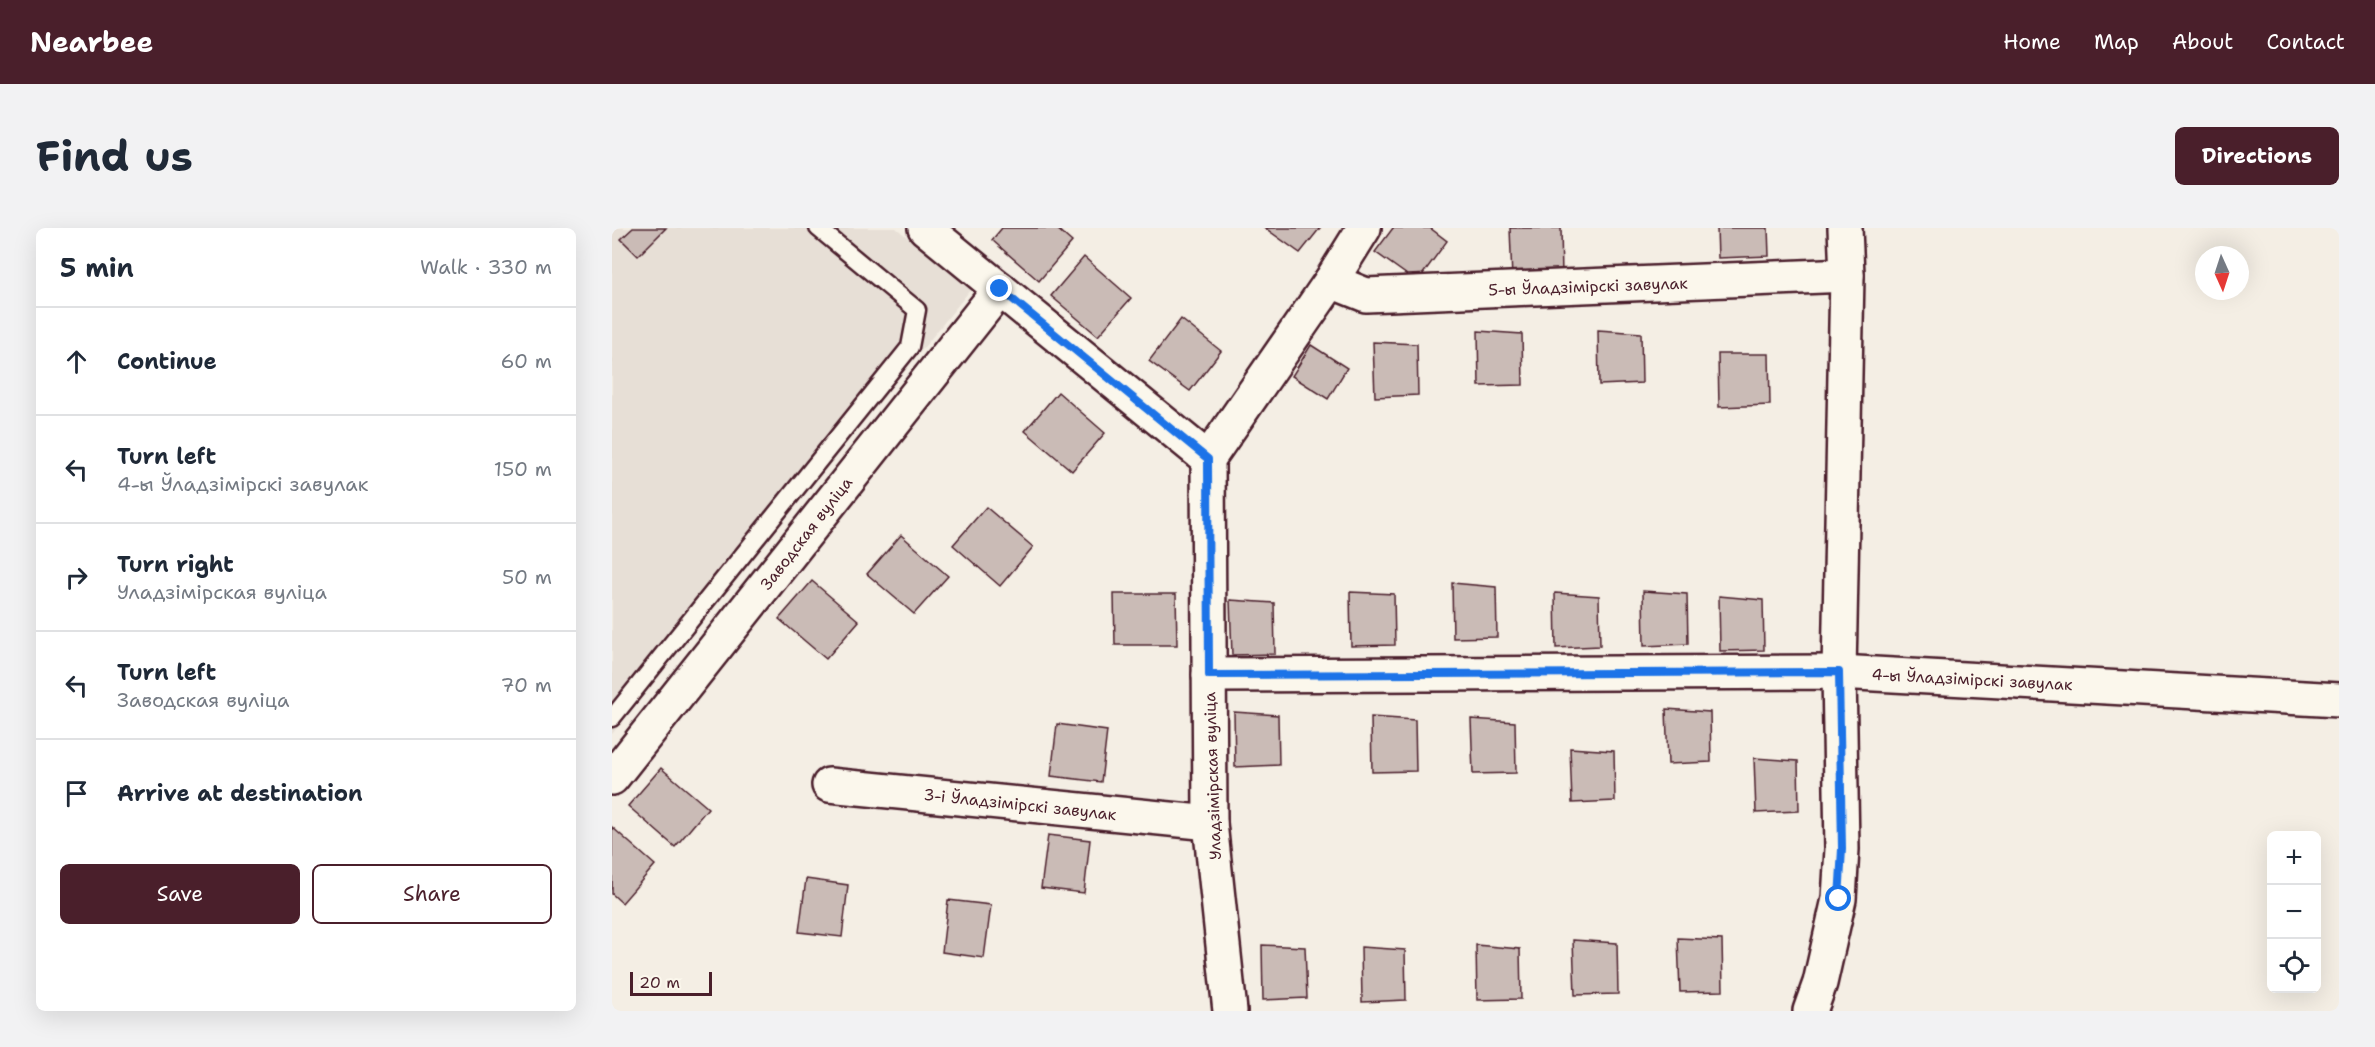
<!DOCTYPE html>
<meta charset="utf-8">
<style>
:root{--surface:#fff;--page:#f2f2f3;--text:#1f2937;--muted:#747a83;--line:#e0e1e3;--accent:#4a1f2b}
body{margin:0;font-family:"Shantell Sans",sans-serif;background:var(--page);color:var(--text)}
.controls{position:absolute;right:18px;bottom:18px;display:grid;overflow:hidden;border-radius:9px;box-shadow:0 6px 24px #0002}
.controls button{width:54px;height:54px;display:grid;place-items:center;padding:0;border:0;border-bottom:2px solid var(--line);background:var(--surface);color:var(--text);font:30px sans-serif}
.compass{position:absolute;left:1583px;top:18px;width:54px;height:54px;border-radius:50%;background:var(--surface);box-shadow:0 6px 24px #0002;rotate:177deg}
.scale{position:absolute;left:18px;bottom:15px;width:82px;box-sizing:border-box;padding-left:6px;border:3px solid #4a1f2b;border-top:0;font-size:16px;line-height:21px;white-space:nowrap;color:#4a1f2b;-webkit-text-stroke:4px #fbf7ec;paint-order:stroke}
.stop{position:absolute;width:18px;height:18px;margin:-14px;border:4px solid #1a73e8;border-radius:50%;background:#fff}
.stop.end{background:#1a73e8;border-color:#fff;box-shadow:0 2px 6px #0008}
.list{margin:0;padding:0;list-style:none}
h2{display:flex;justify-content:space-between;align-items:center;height:78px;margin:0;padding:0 24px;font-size:26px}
h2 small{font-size:20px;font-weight:400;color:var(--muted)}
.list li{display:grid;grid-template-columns:39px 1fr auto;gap:18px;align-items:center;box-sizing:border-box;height:108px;padding:0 24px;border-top:2px solid var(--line)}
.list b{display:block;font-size:22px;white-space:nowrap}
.list p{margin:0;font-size:20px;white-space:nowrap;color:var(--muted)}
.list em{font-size:20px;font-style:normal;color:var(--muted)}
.actions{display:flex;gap:12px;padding:18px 24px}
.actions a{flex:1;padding:14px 0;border:2px solid var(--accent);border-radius:9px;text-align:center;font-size:21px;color:var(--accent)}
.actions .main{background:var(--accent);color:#fff}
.icon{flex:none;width:33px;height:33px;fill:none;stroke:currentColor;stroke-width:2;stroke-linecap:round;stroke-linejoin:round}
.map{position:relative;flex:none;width:1727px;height:783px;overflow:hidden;border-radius:9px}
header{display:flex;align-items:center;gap:36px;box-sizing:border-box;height:84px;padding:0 30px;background:var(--accent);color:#fff}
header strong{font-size:28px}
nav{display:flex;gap:33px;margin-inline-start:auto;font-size:21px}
.intro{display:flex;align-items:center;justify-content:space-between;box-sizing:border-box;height:144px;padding:0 36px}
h1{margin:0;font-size:42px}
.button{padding:15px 27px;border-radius:9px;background:var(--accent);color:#fff;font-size:21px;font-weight:700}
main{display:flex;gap:36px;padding:0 36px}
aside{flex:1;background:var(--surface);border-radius:9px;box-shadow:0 6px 24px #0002}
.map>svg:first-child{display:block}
.built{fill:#e7dfd6}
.building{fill:#cabbb6;stroke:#4a1f2b;stroke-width:1.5}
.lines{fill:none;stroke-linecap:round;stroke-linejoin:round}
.service-casing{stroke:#4a1f2b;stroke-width:21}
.minor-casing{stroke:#4a1f2b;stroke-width:38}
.service{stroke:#fbf7ec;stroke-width:16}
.minor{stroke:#fbf7ec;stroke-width:33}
.route{stroke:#1a73e8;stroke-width:8}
.labels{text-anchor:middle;stroke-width:4.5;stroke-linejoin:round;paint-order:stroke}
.street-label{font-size:16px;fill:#4a1f2b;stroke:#fbf7ec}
</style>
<header>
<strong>Nearbee</strong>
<nav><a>Home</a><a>Map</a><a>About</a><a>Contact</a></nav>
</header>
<div class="intro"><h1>Find us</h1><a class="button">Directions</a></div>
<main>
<aside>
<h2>5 min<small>Walk · 330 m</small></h2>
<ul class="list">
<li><svg class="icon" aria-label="ahead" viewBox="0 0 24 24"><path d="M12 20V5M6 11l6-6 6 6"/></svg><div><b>Continue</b></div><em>60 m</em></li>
<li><svg class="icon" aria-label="left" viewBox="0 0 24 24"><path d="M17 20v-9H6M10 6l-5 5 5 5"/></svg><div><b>Turn left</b><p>4-ы Ўладзімірскі завулак</p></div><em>150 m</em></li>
<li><svg class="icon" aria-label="right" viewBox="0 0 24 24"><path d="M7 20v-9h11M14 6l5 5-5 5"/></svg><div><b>Turn right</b><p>Уладзімірская вуліца</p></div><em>50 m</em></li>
<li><svg class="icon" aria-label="left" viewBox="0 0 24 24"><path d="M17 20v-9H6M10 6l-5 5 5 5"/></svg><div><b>Turn left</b><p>Заводская вуліца</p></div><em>70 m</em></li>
<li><svg class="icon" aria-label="arrive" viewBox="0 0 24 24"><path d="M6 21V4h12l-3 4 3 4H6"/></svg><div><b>Arrive at destination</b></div></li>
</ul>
<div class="actions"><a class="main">Save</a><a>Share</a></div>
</aside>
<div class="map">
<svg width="1727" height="783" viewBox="0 0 1727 783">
<rect width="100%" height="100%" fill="#f4eee4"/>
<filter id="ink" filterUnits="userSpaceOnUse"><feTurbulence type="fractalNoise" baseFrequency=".0167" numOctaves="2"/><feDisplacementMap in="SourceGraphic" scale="12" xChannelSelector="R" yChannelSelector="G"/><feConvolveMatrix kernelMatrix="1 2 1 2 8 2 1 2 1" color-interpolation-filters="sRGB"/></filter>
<g filter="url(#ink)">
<path class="built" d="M0 0H284L359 61 0 506Z"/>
<g class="building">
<path d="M21 0H54L26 28 9 11Z"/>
<path d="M390 0H444L460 14 427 53 380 12Z"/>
<path d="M653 0H708L688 25Z"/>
<path d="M781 0H818L835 13 805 54 763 24Z"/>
<path d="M898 0H949L950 49 900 51Z"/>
<path d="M1105 0H1156L1157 28 1106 30Z"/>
<path d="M472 29 519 70 486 108 439 68Z"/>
<path d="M569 91 609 123 578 163 537 133Z"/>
<path d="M986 102 1029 105 1030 155 987 157Z"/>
<path d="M866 103 910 106 911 157 867 158Z"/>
<path d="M761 114 805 116 806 167 763 169Z"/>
<path d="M699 117 735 140 716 171 680 148Z"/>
<path d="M1106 126H1157L1158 177 1107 179Z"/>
<path d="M446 164 493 205 460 243 413 203Z"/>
<path d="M374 279 421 319 388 358 341 317Z"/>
<path d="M289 307 336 348 302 386 255 346Z"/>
<path d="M200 353 247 393 214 431 167 391Z"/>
<path d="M840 355 884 359 885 409 841 410Z"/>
<path d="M1031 363 1075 366 1076 416 1032 418Z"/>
<path d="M738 364 782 366 783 417 739 418Z"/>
<path d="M943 365 987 368 988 418 944 420Z"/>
<path d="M502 366H564L565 417H503Z"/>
<path d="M1107 368 1151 372 1152 422 1108 423Z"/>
<path d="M618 372 662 375 663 426 620 427Z"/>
<path d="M1054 481 1098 484 1099 534 1056 536Z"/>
<path d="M622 484 666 487 667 537 623 539Z"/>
<path d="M759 489 803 492 804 543 760 544Z"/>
<path d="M859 491 903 494 904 545 861 546Z"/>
<path d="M445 496 495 503 489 554 439 548Z"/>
<path d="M958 520 1002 523 1003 573 960 575Z"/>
<path d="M1142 530 1186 533 1187 583 1144 585Z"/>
<path d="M49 540 96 580 63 619 16 578Z"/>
<path d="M0 599 43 637 10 675 0 666Z"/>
<path d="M436 607 478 612 472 665 429 660Z"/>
<path d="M194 651 236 657 230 709 187 704Z"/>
<path d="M336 672 379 677 372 730 330 724Z"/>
<path d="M1066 710 1110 712 1111 763 1068 764Z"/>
<path d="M961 712 1005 715 1006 766 963 767Z"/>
<path d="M650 717 693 719 695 770 651 772Z"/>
<path d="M864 717 908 721 909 771 865 772Z"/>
<path d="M749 719 793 722 794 772 750 774Z"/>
</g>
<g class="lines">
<g class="service-casing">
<path id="service" d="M0 490 298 119 305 82 206 0"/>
</g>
<g class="minor-casing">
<g id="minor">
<path d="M313 0 596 231"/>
<path d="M719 53 754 67 1235 47"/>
<path d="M597 447 1227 444 1727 472"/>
<path d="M0 550 388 61"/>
<path d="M217 557 598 595"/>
<path d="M618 783 598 595 596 231 719 53 752 0"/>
<path d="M1198 783 1208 755 1227 671 1230 621 1227 444 1235 47 1233 0"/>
</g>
</g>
<use href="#service" class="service"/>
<use href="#minor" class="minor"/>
</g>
</g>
<g class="lines" filter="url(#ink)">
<path class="route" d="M388 61 596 231 597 447 1227 444 1230 621 1227 671"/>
</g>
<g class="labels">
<g class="street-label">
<text transform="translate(976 58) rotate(-2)" y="6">5-ы Ўладзімірскі завулак</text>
<text transform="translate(194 305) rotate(-52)" y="6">Заводская вуліца</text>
<text transform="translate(1360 451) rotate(3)" y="6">4-ы Ўладзімірскі завулак</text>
<text transform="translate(600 548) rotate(-92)" y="6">Уладзімірская вуліца</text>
<text transform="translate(408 576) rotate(6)" y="6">3-і Ўладзімірскі завулак</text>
</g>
</g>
</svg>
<div class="controls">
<button>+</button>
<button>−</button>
<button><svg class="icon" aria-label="locate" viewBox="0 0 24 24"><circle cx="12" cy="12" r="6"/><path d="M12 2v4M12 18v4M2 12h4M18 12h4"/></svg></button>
</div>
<svg class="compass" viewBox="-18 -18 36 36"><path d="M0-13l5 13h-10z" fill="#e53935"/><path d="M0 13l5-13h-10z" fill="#747a83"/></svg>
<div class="scale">20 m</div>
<div class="stop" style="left:1227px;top:671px"></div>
<div class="stop end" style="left:388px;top:61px"></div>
</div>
</main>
